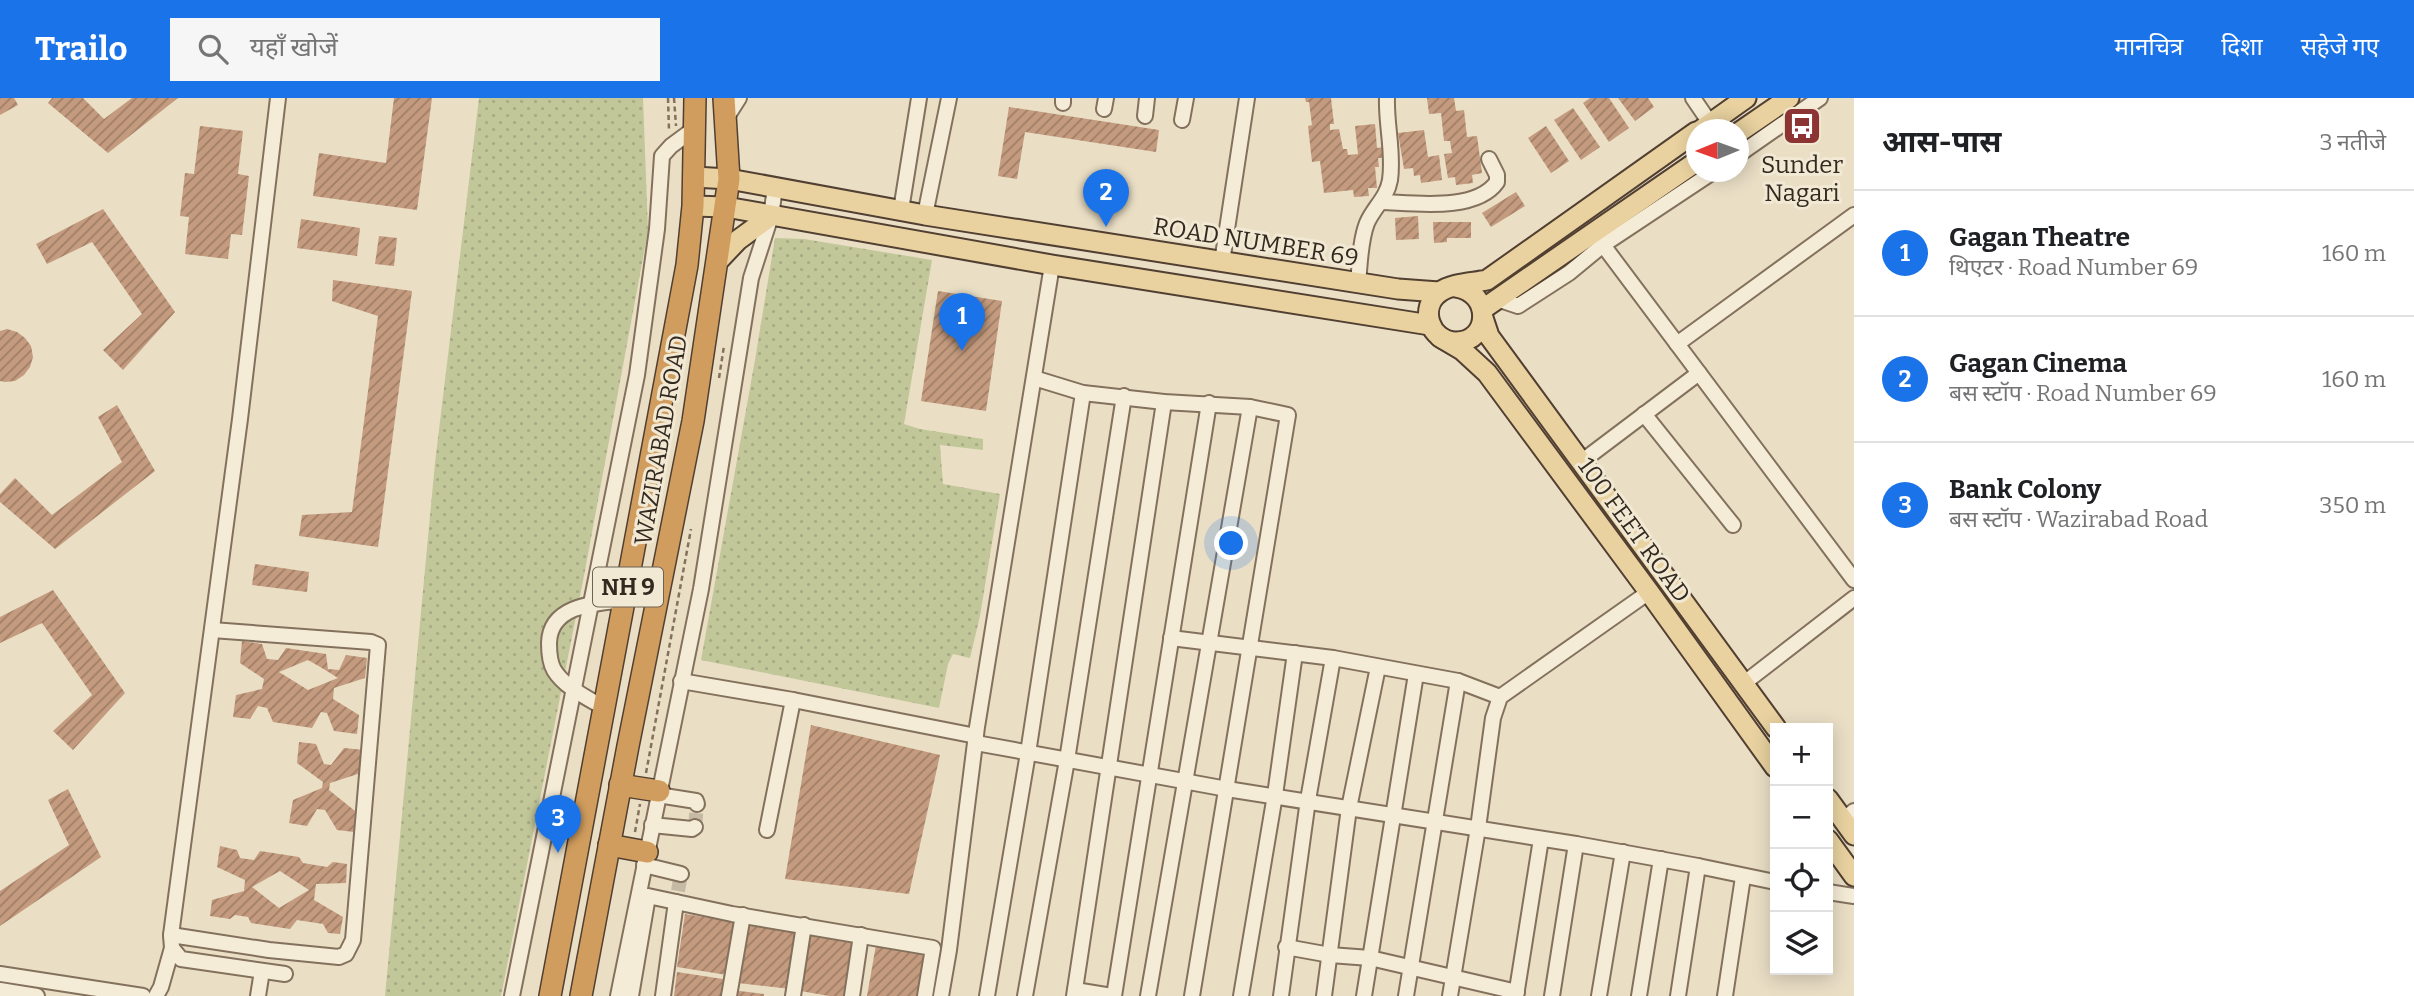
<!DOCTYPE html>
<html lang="hi">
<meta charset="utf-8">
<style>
:root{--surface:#fff;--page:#f6f6f6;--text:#202124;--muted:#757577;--line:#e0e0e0;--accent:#1a73e8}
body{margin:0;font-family:Bitter,"Noto Sans Devanagari",serif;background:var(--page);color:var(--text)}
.controls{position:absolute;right:21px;bottom:21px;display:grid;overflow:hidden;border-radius:0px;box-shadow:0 4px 18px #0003}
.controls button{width:63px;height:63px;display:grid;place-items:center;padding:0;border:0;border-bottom:2px solid var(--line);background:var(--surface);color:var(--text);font:35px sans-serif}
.compass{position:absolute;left:1686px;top:21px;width:63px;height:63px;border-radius:50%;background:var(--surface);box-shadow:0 4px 18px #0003;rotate:269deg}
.you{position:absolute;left:1232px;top:446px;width:24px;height:24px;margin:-18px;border:5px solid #fff;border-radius:50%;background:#1a73e8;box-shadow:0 0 0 10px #1a73e833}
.badge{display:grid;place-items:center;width:46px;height:46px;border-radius:50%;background:var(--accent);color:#fff;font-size:23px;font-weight:700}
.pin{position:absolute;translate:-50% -58px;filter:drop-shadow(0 2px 4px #0008)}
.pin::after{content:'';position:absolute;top:37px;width:24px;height:21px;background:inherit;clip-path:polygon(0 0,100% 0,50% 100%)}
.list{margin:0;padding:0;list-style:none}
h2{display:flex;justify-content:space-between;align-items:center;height:91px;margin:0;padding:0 28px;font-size:30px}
h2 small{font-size:23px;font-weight:400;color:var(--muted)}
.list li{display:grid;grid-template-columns:46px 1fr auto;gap:21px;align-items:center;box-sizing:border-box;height:126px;padding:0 28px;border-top:2px solid var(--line)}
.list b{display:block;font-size:26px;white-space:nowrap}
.list p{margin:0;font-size:23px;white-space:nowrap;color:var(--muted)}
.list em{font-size:23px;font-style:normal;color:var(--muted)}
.icon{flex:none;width:38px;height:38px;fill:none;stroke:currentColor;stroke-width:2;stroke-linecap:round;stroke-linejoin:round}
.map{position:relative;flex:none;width:1854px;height:898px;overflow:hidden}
header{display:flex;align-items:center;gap:42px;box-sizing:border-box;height:98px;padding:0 35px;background:var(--accent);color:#fff}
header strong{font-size:33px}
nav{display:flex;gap:38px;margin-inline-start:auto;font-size:24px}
.search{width:490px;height:63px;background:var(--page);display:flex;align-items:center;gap:18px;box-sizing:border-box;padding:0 24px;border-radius:0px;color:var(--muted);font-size:26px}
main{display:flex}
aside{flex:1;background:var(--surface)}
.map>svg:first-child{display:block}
.grass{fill:url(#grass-dots)}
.building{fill:url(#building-hatch);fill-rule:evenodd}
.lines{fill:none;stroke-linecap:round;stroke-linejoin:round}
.minor-tunnel{stroke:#c6baa4;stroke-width:14;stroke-dasharray:14 7;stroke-linecap:butt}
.minor-casing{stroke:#83715d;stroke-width:18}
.major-casing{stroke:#513f31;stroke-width:23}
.highway-casing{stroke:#513f31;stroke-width:24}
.path{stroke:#83715d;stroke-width:2.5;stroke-dasharray:5 3.5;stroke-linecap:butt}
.minor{stroke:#f5ecd7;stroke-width:14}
.major{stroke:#e9d2a0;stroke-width:19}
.highway{stroke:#d19d5e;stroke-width:21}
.labels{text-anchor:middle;stroke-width:6;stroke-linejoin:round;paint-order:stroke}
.shield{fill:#f2e9d4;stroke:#6d6355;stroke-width:2}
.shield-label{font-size:23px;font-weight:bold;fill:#34291f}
.poi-label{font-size:24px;fill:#34291f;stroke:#f2e9d4}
.street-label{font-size:24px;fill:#34291f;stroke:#f2e9d4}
</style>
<header>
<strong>Trailo</strong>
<div class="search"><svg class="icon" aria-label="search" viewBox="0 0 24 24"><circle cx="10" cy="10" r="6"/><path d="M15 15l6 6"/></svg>यहाँ खोजें</div>
<nav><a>मानचित्र</a><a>दिशा</a><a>सहेजे गए</a></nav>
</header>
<main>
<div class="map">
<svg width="1854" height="898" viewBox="0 0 1854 898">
<defs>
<pattern id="grass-dots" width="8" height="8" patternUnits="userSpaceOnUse" patternTransform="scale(1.75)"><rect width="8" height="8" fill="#c2c79a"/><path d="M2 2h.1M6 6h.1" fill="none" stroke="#a7ab84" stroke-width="1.8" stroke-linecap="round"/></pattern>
<pattern id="building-hatch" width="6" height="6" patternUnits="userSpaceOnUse" patternTransform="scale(1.75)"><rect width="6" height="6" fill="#c49b7e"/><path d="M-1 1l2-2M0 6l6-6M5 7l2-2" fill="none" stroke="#a07e67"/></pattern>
</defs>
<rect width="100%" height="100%" fill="#eadec5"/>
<g class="grass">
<path d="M479 0H643L648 133 583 483 501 898H385L435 365Z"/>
<path d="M775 140 804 141 932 162 904 326 920 331 983 341V352L940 347 943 386 1000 396 980 518 970 560 953 556 948 566 939 610 701 562 755 262Z"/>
</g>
<g class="building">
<path d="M0 0H14L18 7 0 17Z"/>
<path d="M52 0H83L104 21 132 0H178L108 55 48 5Z"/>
<path d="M394 0H432L417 112 313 98 319 55 386 65Z"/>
<path d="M1305 0H1331L1334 26H1330V32L1339 31 1343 51H1347L1348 57 1358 56 1355 28 1375 26 1377 50 1384 49 1385 60H1378L1379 69H1375L1377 90H1368L1369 98 1354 99 1353 92 1324 95 1320 63 1312 64 1308 28 1312 27 1309 4H1306Z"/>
<path d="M1427 0H1454L1456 13 1464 12 1467 39 1477 38 1482 75 1472 77 1473 85 1456 87 1455 79 1448 80 1444 56 1452 55 1450 43H1444L1441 15 1429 16Z"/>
<path d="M1590 0H1609L1629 30 1609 44 1583 5Z"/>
<path d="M1618 0H1648L1654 9 1635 23Z"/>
<path d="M1009 9 1159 32 1156 54 1025 34 1017 81 998 78Z"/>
<path d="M1573 10 1600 49 1581 62 1554 22Z"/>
<path d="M200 28 243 33 238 76 249 78 242 137 231 136 228 161 185 156 189 119 180 118 185 75 194 76Z"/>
<path d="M1546 28 1569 63 1551 75 1528 40Z"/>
<path d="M1424 32 1428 59 1439 57 1442 82 1421 85 1420 77 1414 78 1413 70 1404 71 1398 35Z"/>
<path d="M1516 94 1525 108 1491 129 1482 115Z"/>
<path d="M103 111 175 214 123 272 103 252 142 216 92 144 47 166 36 146Z"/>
<path d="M1418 118 1419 141 1396 142 1395 120Z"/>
<path d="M301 121 360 130 357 158 297 150Z"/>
<path d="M1433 124H1471V140H1447V144L1434 145Z"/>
<path d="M379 138 397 140 394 168 375 166Z"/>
<path d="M333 182 412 193 378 449 299 438 302 417 352 414 378 218 332 203Z"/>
<path d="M938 193 1002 203 986 313 921 303Z"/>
<path d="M7 231 17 234 25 240 31 248 33 259 30 269 24 277 15 283 5 284 0 283V233Z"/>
<path d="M117 307 155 373 55 451 0 404V396L15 380 52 417 122 364 98 319Z"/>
<path d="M255 466 309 474 307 494 252 487Z"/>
<path d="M53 492 125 595 73 652 53 633 92 597 42 525 0 545V519Z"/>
<path d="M242 543 262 546 267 561 278 562 286 550 326 556 328 571 339 572 346 557 367 560 365 580 334 590 333 601 359 617 357 636 334 633 327 615 321 614 312 630 273 624 267 610 258 608 250 621 233 619 236 597 262 591 264 581 240 565ZM308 562 322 570 338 580 308 592 279 574Z"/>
<path d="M811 627 940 657 909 796 785 781Z"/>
<path d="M299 644 316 646 324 666 331 667 344 650 364 652 361 675 330 685 329 692 355 713 354 734 337 732 325 712 317 711 307 728 289 725 293 702 322 690 323 684 297 665Z"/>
<path d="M68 691 101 759 0 828V793L69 747 48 702Z"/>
<path d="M220 748 237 752 240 760 254 762 260 753 299 759 303 765 327 769 333 764 347 766 346 785 316 786 314 802 343 819 340 836 328 835 323 826 297 822 290 831 251 825 248 819 235 817 230 821 210 818 212 802 244 793 245 782 217 769ZM280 773 309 792 279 810 252 789Z"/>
<path d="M685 816 735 824 727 877 677 869Z"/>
<path d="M744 827 798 833 791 891 738 885Z"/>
<path d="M805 835 859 844 850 898H829L795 892Z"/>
<path d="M876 847 925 855 918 898H867Z"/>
<path d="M677 874 723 881 721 898H674Z"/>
<path d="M732 892 764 896V898H731Z"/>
</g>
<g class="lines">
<g class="minor-tunnel">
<path d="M695 729 697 706"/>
<path d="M678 793 681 776"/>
</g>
<g class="minor-casing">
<g id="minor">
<path d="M278 0 240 321 171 837 172 850 181 861 285 876"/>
<path d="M1693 0 1710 25"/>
<path d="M1063 5V0"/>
<path d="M1104 11 1106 0"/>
<path d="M1145 18 1147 0"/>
<path d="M725 22 739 0"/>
<path d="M1182 22 1186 0"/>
<path d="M1738 57 1820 0"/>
<path d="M1382 104C1414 105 1476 114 1497 84V77L1489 61"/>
<path d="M901 112 919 0"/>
<path d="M925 117 949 0"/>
<path d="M1594 135 1854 482"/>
<path d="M1222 164 1247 0"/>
<path d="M1358 185C1360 166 1360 143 1367 125 1374 109 1387 100 1390 82 1394 55 1386 27 1387 0"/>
<path d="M1497 201 1518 208 1569 175 1603 147 1713 74"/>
<path d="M1677 246 1854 117"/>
<path d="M1034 280 1083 295 1164 304 1250 309 1288 317 1192 898"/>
<path d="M1644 316 1733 427"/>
<path d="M1581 364 1699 275"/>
<path d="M1171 540 1333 560 1458 583 1500 599"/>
<path d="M681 583 793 602 976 638"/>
<path d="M1743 586 1854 500"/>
<path d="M606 611C588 600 565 590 554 572 550 565 549 553 549 545 550 506 597 505 626 502"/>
<path d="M976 645 1227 691 1576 746 1698 768 1775 784"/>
<path d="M658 697 696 703 697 706"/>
<path d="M1843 722 1854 713"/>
<path d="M652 727 692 731 695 729"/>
<path d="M767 732 793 602"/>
<path d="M644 767 681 776"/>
<path d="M1828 794 1854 798"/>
<path d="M171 837 269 852 339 859 346 856 353 842 378 547 371 544 212 532"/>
<path d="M1286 849 1330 857 1370 860 1517 894"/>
<path d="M0 876 143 898"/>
<path d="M0 892 37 898"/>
<path d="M1075 892 1112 898"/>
<path d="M156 898 161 889 172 850"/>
<path d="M258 898 262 873"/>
<path d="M512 898 637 277 657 131 662 58 671 48 694 31"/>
<path d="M618 898 701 491 751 180 771 118 775 90"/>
<path d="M631 898 648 798 732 816 933 850 925 898"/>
<path d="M663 898 676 804"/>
<path d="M729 898 743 817"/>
<path d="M793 898 804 827"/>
<path d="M852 898 861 837"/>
<path d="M941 898 949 852 977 629 1052 167"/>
<path d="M987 898 1028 655 1083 295"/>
<path d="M1025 898 1067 662 1124 298"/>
<path d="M1074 898 1164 304"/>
<path d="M1114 898 1209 305"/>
<path d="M1148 898 1250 309"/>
<path d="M1241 898 1275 697 1295 555"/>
<path d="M1281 898 1308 702 1333 560"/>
<path d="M1324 898 1349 710 1378 569"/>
<path d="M1364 898 1416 576"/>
<path d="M1406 898 1458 583"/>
<path d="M1450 898 1478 730 1493 620 1500 599 1649 494"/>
<path d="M1516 898 1541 741"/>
<path d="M1552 898 1576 746"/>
<path d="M1599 898 1623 754"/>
<path d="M1639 898 1661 761"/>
<path d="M1678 898 1698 768"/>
<path d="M1725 898 1743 779"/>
</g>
</g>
<g class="major-casing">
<g id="major">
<path d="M1701 32 1746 0"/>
<path d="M1738 35 1789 0"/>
<path d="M694 79 729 81 925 117 1398 191 1439 194"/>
<path d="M693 108 726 109 1052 167 1430 227"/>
<path d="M718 163 738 142 771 118"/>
<path d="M1456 189C1492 194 1491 244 1456 244 1430 244 1418 209 1440 194 1452 185 1473 185 1487 182L1696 34"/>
<path d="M1483 211 1696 64"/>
<path d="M1483 220 1489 238 1776 630"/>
<path d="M1440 239 1462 252 1487 275 1649 494 1775 669"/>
<path d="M1828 701 1854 737"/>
<path d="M1828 742 1854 778"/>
</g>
</g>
<g class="highway-casing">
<g id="highway">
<path d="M620 687 659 693"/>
<path d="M609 747 647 754"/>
<path d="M550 898 687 167 693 108 695 0"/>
<path d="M581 898 628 648 693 323 729 81 724 0"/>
</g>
</g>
<g class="path">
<path d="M668 0 669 33"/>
<path d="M674 0 676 28"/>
<path d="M719 280 724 248"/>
<path d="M646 675 691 431"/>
<path d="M635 734 640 706"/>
</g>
<use href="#minor" class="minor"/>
<use href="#major" class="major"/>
<use href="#highway" class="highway"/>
</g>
<defs>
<g id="bus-square" transform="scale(2.0125)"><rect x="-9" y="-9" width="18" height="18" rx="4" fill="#8c3334" stroke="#f2e9d4"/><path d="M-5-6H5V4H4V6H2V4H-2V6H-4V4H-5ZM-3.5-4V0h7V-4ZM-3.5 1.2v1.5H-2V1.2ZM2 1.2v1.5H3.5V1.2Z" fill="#fff"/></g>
</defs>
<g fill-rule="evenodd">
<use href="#bus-square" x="1802" y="28"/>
</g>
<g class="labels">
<rect class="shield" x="593" y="469.5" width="70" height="39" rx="5"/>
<g class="shield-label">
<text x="628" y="497">NH 9</text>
</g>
<g class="poi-label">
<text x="1802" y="75">Sunder<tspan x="1802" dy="28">Nagari</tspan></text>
</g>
<g class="street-label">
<text transform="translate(1256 144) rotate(9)" y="8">ROAD NUMBER 69</text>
<text transform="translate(661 342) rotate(-80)" y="8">WAZIRABAD ROAD</text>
<text transform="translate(1634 432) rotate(54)" y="8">100 FEET ROAD</text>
</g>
</g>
</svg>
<div class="controls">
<button>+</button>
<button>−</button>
<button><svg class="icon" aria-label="locate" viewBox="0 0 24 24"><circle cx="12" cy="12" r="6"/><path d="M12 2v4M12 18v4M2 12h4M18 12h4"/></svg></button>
<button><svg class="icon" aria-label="layers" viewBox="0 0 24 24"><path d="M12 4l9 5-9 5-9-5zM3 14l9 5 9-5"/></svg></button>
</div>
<svg class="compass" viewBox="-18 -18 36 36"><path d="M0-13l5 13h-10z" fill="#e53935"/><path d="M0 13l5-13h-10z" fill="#757577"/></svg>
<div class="you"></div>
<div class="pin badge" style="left:962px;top:253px">1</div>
<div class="pin badge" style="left:1106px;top:129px">2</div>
<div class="pin badge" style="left:558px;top:755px">3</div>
</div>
<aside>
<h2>आस-पास<small>3 नतीजे</small></h2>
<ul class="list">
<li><span class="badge">1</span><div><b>Gagan Theatre</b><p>थिएटर · Road Number 69</p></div><em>160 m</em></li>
<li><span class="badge">2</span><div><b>Gagan Cinema</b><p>बस स्टॉप · Road Number 69</p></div><em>160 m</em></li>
<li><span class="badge">3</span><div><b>Bank Colony</b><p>बस स्टॉप · Wazirabad Road</p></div><em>350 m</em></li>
</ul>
</aside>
</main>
